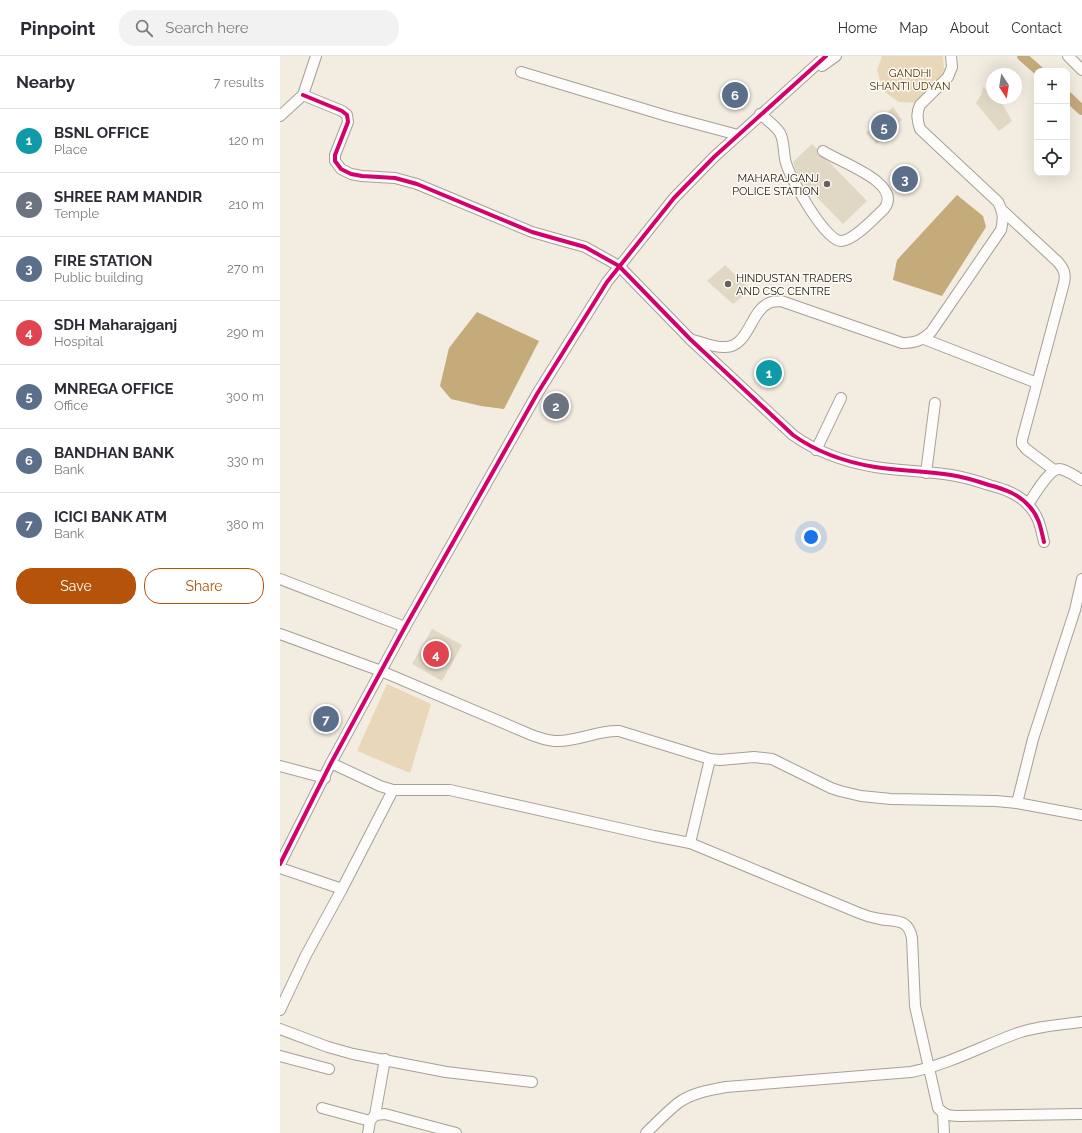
<!DOCTYPE html>
<meta charset="utf-8">
<style>
:root{--surface:#fff;--page:#f2f2f3;--text:#2b2b33;--muted:#7c7c81;--line:#e1e1e2;--accent:#b45309}
body{margin:0;font-family:Raleway,sans-serif;background:var(--page);color:var(--text)}
.controls{position:absolute;right:12px;top:12px;display:grid;overflow:hidden;border-radius:8px;box-shadow:0 4px 16px #0002}
.controls button{width:36px;height:36px;display:grid;place-items:center;padding:0;border:0;border-bottom:1px solid var(--line);background:var(--surface);color:var(--text);font:20px sans-serif}
.compass{position:absolute;left:706px;top:12px;width:36px;height:36px;border-radius:50%;background:var(--surface);box-shadow:0 4px 16px #0002;rotate:168deg}
.you{position:absolute;left:531px;top:481px;width:14px;height:14px;margin:-10px;border:3px solid #fff;border-radius:50%;background:#1a73e8;box-shadow:0 0 0 6px #1a73e833}
.badge{display:grid;place-items:center;width:26px;height:26px;border-radius:50%;background:var(--accent);color:#fff;font-size:13px;font-weight:700}
.pin{position:absolute;translate:-50% -50%;border:2px solid #fff;box-shadow:0 1px 4px #0006}
.list{margin:0;padding:0;list-style:none}
h2{display:flex;justify-content:space-between;align-items:center;height:52px;margin:0;padding:0 16px;font-size:17px}
h2 small{font-size:13px;font-weight:400;color:var(--muted)}
.list li{display:grid;grid-template-columns:26px 1fr auto;gap:12px;align-items:center;box-sizing:border-box;height:64px;padding:0 16px;border-top:1px solid var(--line)}
.list b{display:block;font-size:15px;white-space:nowrap}
.list p{margin:0;font-size:13px;white-space:nowrap;color:var(--muted)}
.list em{font-size:13px;font-style:normal;color:var(--muted)}
.actions{display:flex;gap:8px;padding:12px 16px}
.actions a{flex:1;padding:9px 0;border:1px solid var(--accent);border-radius:16px;text-align:center;font-size:14px;color:var(--accent)}
.actions .main{background:var(--accent);color:#fff}
.icon{flex:none;width:22px;height:22px;fill:none;stroke:currentColor;stroke-width:2;stroke-linecap:round;stroke-linejoin:round}
.map{position:relative;flex:none;width:802px;height:1077px;overflow:hidden}
header{display:flex;align-items:center;gap:24px;box-sizing:border-box;height:56px;padding:0 20px;background:var(--surface);border-bottom:1px solid var(--line)}
header strong{font-size:19px}
nav{display:flex;gap:22px;margin-inline-start:auto;font-size:14px}
.search{width:280px;height:36px;background:var(--page);display:flex;align-items:center;gap:10px;box-sizing:border-box;padding:0 14px;border-radius:16px;color:var(--muted);font-size:15px}
main{display:flex}
aside{flex:1;background:var(--surface)}
.map>svg:first-child{display:block}
.green{fill:#e9d7b9}
.water{fill:#c5aa7a}
.lines{fill:none;stroke-linecap:round;stroke-linejoin:round}
.canal{stroke:#c5aa7a;stroke-width:10}
.building{fill:#e1d7c5}
.minor-casing{stroke:#a5a097;stroke-width:12}
.minor{stroke:#fdfcfa;stroke-width:10}
.cycleway-casing{stroke:#fffcf8;stroke-width:6}
.cycleway{stroke:#d6006c;stroke-width:4}
.poi-dot{fill:#676258;stroke:#fffcf8;stroke-width:1.5}
.labels{text-anchor:middle;stroke-width:3;stroke-linejoin:round;paint-order:stroke}
.park-label{font-size:11px;fill:#4e3500;stroke:#fffcf8}
.poi-label{font-size:11px;fill:#1b170f;stroke:#fffcf8;text-anchor:end}
</style>
<header>
<strong>Pinpoint</strong>
<div class="search"><svg class="icon" aria-label="search" viewBox="0 0 24 24"><circle cx="10" cy="10" r="6"/><path d="M15 15l6 6"/></svg>Search here</div>
<nav><a>Home</a><a>Map</a><a>About</a><a>Contact</a></nav>
</header>
<main>
<aside>
<h2>Nearby<small>7 results</small></h2>
<ul class="list">
<li><span class="badge" style="background:#0f9aa8">1</span><div><b>BSNL OFFICE</b><p>Place</p></div><em>120 m</em></li>
<li><span class="badge" style="background:#6b7280">2</span><div><b>SHREE RAM MANDIR</b><p>Temple</p></div><em>210 m</em></li>
<li><span class="badge" style="background:#5c6f8a">3</span><div><b>FIRE STATION</b><p>Public building</p></div><em>270 m</em></li>
<li><span class="badge" style="background:#e0444e">4</span><div><b>SDH Maharajganj</b><p>Hospital</p></div><em>290 m</em></li>
<li><span class="badge" style="background:#5c6f8a">5</span><div><b>MNREGA OFFICE</b><p>Office</p></div><em>300 m</em></li>
<li><span class="badge" style="background:#5c6f8a">6</span><div><b>BANDHAN BANK</b><p>Bank</p></div><em>330 m</em></li>
<li><span class="badge" style="background:#5c6f8a">7</span><div><b>ICICI BANK ATM</b><p>Bank</p></div><em>380 m</em></li>
</ul>
<div class="actions"><a class="main">Save</a><a>Share</a></div>
</aside>
<div class="map">
<svg width="802" height="1077" viewBox="0 0 802 1077">
<rect width="100%" height="100%" fill="#f3ece0"/>
<g class="green">
<path d="M602 0H663L664 13 661 28 638 47 619 46 603 35 597 14Z"/>
<path d="M107 628 151 648 130 717 77 695Z"/>
</g>
<g class="water">
<path d="M677 139 703 160 706 171 662 240 613 224 617 204Z"/>
<path d="M197 256 259 285 224 353 201 350 171 343 160 330 169 292Z"/>
</g>
<g class="lines">
<g class="canal">
<path d="M742 0 759 15"/>
<path d="M787 40 802 54"/>
</g>
</g>
<g class="building">
<path d="M703 31 712 36V42H719L732 65 719 75 696 47 701 39Z"/>
<path d="M613 51 622 64 597 88 586 77Z"/>
<path d="M532 88 537 93 538 99 549 106 587 145 563 168 521 125 515 112 513 106Z"/>
<path d="M445 209 469 232 467 237 453 248 427 225Z"/>
<path d="M484 309 497 314 495 323 481 320Z"/>
<path d="M270 339 278 344 288 348 284 358 275 355 272 358 265 355 264 351Z"/>
<path d="M152 573 182 589 162 625 132 608Z"/>
<path d="M43 659 58 666 54 673 39 666Z"/>
</g>
<g class="lines">
<g class="minor-casing">
<g id="minor">
<path d="M788 0 802 14"/>
<path d="M542 10 556 0"/>
<path d="M241 16 387 60 458 79"/>
<path d="M23 39 62 55 67 59 68 66 55 99V105L61 113 71 118 82 120 115 122 137 128 252 176 305 191 339 210 410 283 513 379C538 397 565 406 595 411 620 415 646 415 671 419 684 421 697 425 709 429 724 433 739 438 749 450 759 460 761 473 764 486"/>
<path d="M480 58C487 64 496 70 500 77 505 86 503 98 506 107 510 122 545 185 561 185 574 185 595 161 604 153 624 127 559 106 543 95"/>
<path d="M0 60 23 39 36 0"/>
<path d="M723 155 778 206C784 213 786 218 784 227L742 384V388L746 393 774 414"/>
<path d="M644 283 757 327"/>
<path d="M412 284C422 286 435 292 445 291 469 291 470 255 489 247 492 245 497 246 501 245L622 287C635 287 641 285 651 276L721 174C724 162 723 156 718 146L640 73C637 64 636 57 640 49L668 21 672 11 671 0"/>
<path d="M536 394 561 342"/>
<path d="M646 417 655 347"/>
<path d="M748 448C754 440 769 413 779 413 786 413 796 421 802 424"/>
<path d="M0 523 125 571"/>
<path d="M0 578 101 615 254 680C261 682 268 685 276 685 297 686 317 674 339 675L430 703 440 704 474 701 492 703 551 732 560 735 581 740 611 743 716 745 737 747 802 759"/>
<path d="M51 707 100 730 113 734H170L374 780 410 787 579 857C586 860 593 862 600 863 616 866 628 862 632 882L635 950 658 1052C664 1059 670 1060 679 1060L802 1058"/>
<path d="M0 710 45 722"/>
<path d="M737 747 753 683 795 554 802 523"/>
<path d="M410 787 430 703"/>
<path d="M0 808 51 707 125 571 257 338 327 226 394 142 434 101 546 0"/>
<path d="M0 812 62 833"/>
<path d="M0 954 26 899 62 833 113 734"/>
<path d="M0 973 48 991 73 998 166 1016 252 1026"/>
<path d="M0 1000 49 1013"/>
<path d="M42 1052 90 1065"/>
<path d="M663 1057 664 1077"/>
<path d="M95 1059 105 1003"/>
<path d="M88 1077 90 1065 95 1059 105 1058 176 1077"/>
<path d="M366 1077C376 1067 387 1056 398 1047 412 1037 429 1034 446 1031L631 1016C667 1009 700 991 735 978 756 970 780 969 802 966"/>
</g>
</g>
<use href="#minor" class="minor"/>
<g class="cycleway-casing">
<g id="cycleway">
<path d="M23 39 62 55 67 59 68 66 55 99V105L61 113 71 118 82 120 115 122 137 128 252 176 305 191 339 210 410 283 513 379C538 397 565 406 595 411 620 415 646 415 671 419 684 421 697 425 709 429 724 433 739 438 749 450 759 460 761 473 764 486"/>
<path d="M0 808 51 707 125 571 257 338 327 226 394 142 434 101 546 0"/>
</g>
</g>
<use href="#cycleway" class="cycleway"/>
</g>
<g class="poi-dot">
<circle cx="547" cy="128" r="4"/>
<circle cx="448" cy="228" r="4"/>
</g>
<g class="labels">
<g class="park-label">
<text x="630" y="21">GANDHI<tspan x="630" dy="13">SHANTI UDYAN</tspan></text>
</g>
<g class="poi-label">
<text x="539" y="126">MAHARAJGANJ<tspan x="539" dy="13">POLICE STATION</tspan></text>
<text x="456" y="226" text-anchor="start">HINDUSTAN TRADERS<tspan x="456" dy="13">AND CSC CENTRE</tspan></text>
</g>
</g>
</svg>
<div class="controls">
<button>+</button>
<button>−</button>
<button><svg class="icon" aria-label="locate" viewBox="0 0 24 24"><circle cx="12" cy="12" r="6"/><path d="M12 2v4M12 18v4M2 12h4M18 12h4"/></svg></button>
</div>
<svg class="compass" viewBox="-18 -18 36 36"><path d="M0-13l5 13h-10z" fill="#e53935"/><path d="M0 13l5-13h-10z" fill="#7c7c81"/></svg>
<div class="you"></div>
<div class="pin badge" style="left:489px;top:317px;background:#0f9aa8">1</div>
<div class="pin badge" style="left:276px;top:350px;background:#6b7280">2</div>
<div class="pin badge" style="left:625px;top:123px;background:#5c6f8a">3</div>
<div class="pin badge" style="left:156px;top:598px;background:#e0444e">4</div>
<div class="pin badge" style="left:604px;top:71px;background:#5c6f8a">5</div>
<div class="pin badge" style="left:455px;top:39px;background:#5c6f8a">6</div>
<div class="pin badge" style="left:46px;top:663px;background:#5c6f8a">7</div>
</div>
</main>
